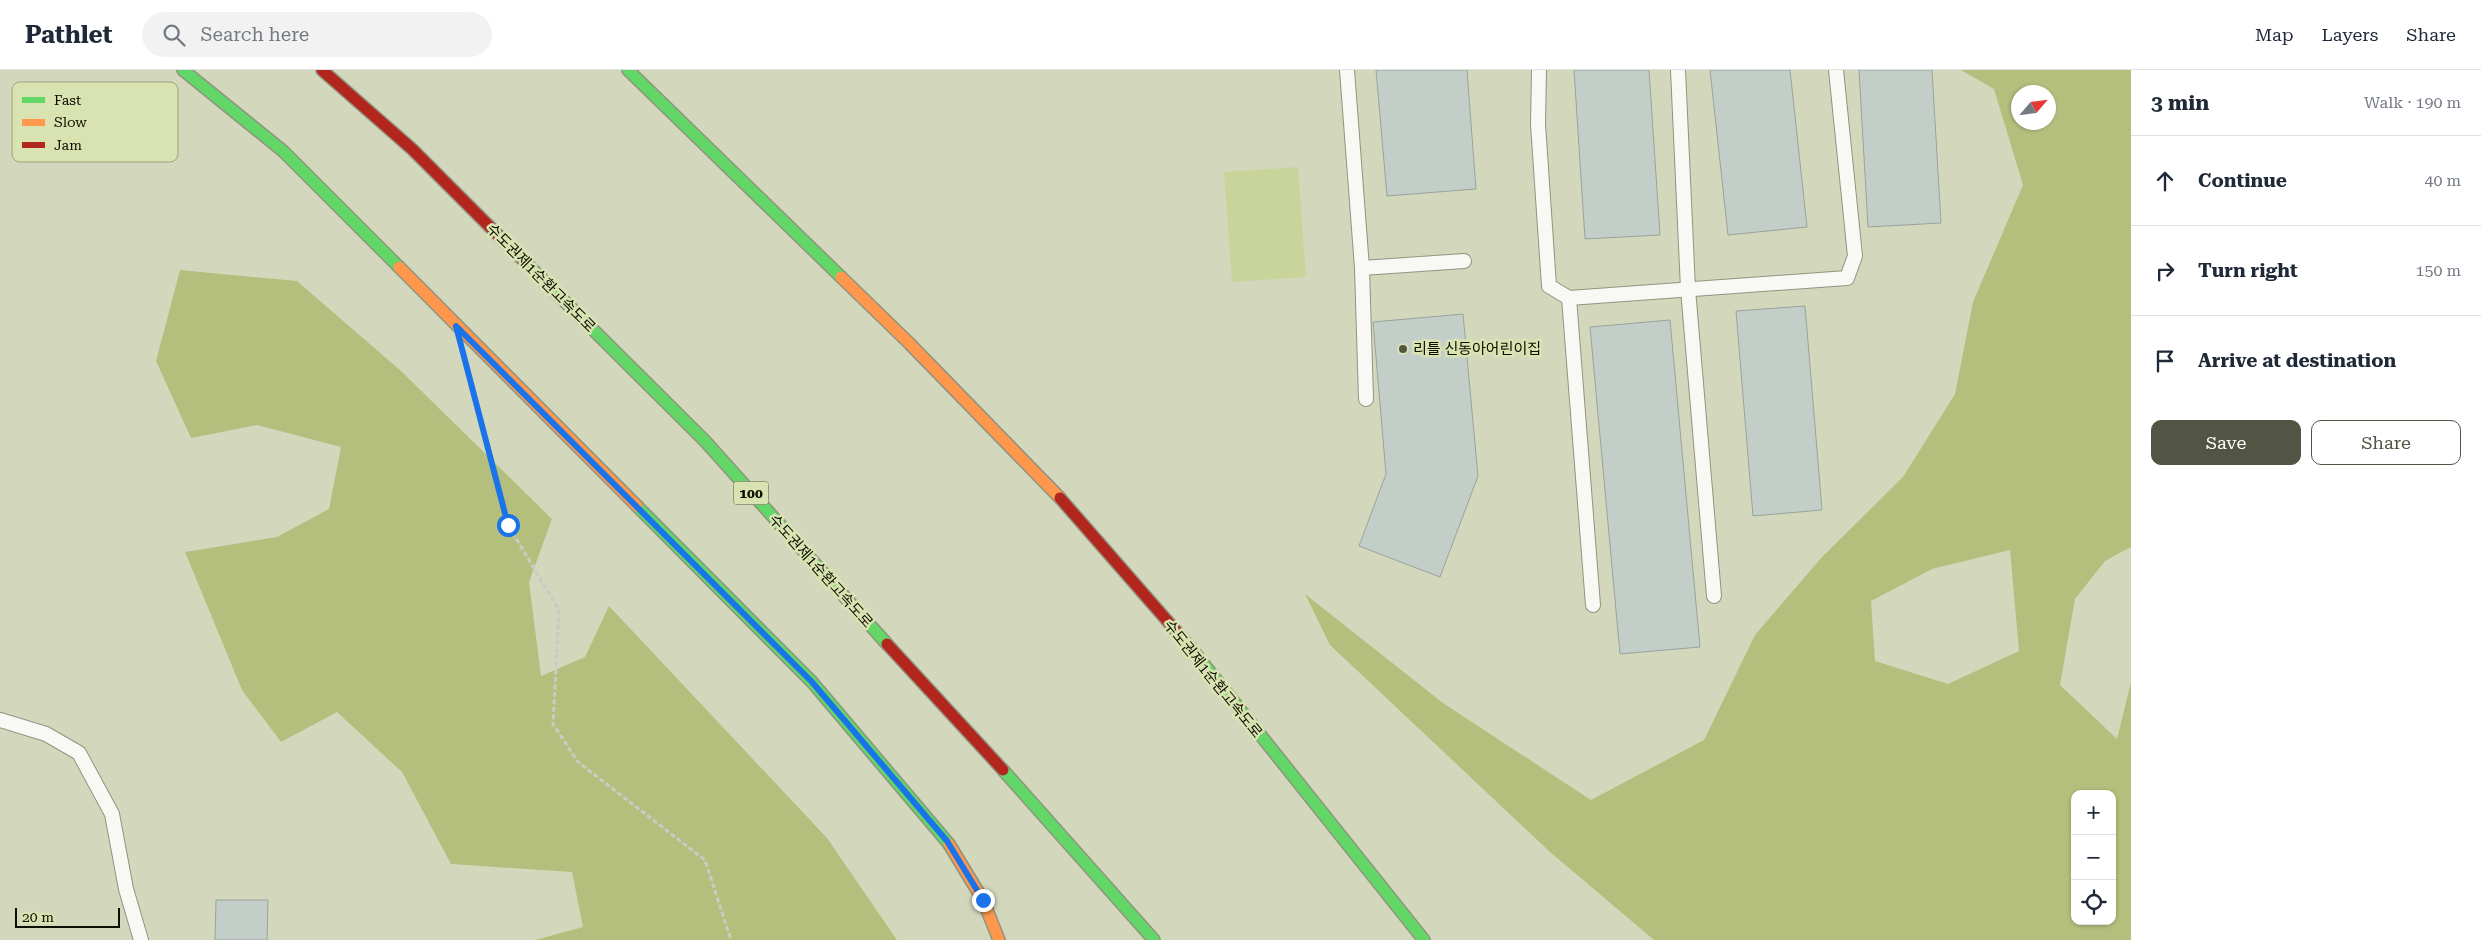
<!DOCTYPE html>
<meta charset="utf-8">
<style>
:root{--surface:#fff;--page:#f2f2f3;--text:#1f2937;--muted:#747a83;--line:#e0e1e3;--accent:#525543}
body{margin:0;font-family:"Roboto Serif","Noto Sans KR",serif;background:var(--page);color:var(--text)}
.controls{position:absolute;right:15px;bottom:15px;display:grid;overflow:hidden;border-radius:10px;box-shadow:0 1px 4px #0004}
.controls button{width:45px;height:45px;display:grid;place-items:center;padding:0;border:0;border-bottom:1px solid var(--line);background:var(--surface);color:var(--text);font:25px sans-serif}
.compass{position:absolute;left:2011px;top:15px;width:45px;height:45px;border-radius:50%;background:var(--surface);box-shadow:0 1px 4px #0004;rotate:62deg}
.scale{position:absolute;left:15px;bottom:12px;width:105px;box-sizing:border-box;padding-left:5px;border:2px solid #0d0f01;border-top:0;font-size:14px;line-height:18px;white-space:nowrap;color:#0d0f01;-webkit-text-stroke:4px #d9e3b2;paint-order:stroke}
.stop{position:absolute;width:15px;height:15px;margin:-11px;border:4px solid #1a73e8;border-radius:50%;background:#fff}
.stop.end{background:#1a73e8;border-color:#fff;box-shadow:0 1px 5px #0008}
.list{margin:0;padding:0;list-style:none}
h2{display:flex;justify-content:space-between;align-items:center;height:65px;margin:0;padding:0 20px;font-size:21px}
h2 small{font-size:16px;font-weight:400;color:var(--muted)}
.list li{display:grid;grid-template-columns:32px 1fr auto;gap:15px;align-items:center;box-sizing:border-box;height:90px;padding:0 20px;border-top:1px solid var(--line)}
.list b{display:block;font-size:19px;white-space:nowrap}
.list em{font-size:16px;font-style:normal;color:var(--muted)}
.actions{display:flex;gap:10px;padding:15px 20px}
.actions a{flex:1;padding:11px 0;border:1px solid var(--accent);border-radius:10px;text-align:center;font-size:18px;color:var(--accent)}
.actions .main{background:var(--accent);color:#fff}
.icon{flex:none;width:28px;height:28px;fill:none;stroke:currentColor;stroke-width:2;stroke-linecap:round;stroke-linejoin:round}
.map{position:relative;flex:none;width:2131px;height:870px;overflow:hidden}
header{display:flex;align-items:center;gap:30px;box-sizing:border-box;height:70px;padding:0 25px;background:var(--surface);border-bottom:1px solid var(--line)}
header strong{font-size:24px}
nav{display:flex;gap:28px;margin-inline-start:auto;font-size:18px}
.search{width:350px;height:45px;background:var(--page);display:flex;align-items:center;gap:12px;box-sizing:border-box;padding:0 18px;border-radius:28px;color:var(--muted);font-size:19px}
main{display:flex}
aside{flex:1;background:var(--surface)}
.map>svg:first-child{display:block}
.green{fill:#c9d49a}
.forest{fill:#b4bf7d;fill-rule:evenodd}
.building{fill:#c2cec7;stroke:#98a39c}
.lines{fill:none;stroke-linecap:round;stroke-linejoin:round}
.lane-casing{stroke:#90947f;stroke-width:16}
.fast-casing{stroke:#90947f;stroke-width:14}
.slow-casing{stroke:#90947f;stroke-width:14}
.jam-casing{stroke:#90947f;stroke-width:14}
.path{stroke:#cacbc3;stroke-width:3;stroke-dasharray:5 2.5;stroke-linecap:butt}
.lane{stroke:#f8f9f5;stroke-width:14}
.fast{stroke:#63d668;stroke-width:11}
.slow{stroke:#ff974d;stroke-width:11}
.jam{stroke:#b3261e;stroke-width:11}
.route{stroke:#1a73e8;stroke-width:6}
.poi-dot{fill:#525543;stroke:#d9e3b2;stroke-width:2}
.labels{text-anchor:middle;stroke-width:5;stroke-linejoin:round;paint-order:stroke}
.shield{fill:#d9e3b2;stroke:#4a4f36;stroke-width:1}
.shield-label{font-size:14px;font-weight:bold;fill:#0d0f01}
.street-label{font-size:15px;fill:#0d0f01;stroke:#d9e3b2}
.poi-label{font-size:15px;fill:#0d0f01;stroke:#d9e3b2;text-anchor:start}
.key{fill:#d9e3b2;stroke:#9ca37d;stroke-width:1}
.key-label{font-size:14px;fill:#0d0f01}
</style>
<header>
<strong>Pathlet</strong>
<div class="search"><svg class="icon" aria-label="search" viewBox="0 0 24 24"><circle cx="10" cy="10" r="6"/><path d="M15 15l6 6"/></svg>Search here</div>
<nav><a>Map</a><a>Layers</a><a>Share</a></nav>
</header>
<main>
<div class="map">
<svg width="2131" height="870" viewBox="0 0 2131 870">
<rect width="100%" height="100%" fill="#d3d8bd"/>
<path class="green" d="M1298 97 1306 207 1232 212 1224 102Z"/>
<g class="forest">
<path d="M1961 0H2131V477L2105 491 2075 529 2060 615 2117 669 2131 612V870H1654L1550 782 1330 575 1305 524 1443 633 1591 730 1704 670 1755 565 1821 488 1903 407 1955 324 1973 232 2023 115 1994 19ZM2018 22H2048V52H2018ZM2010 480 2019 581 1948 614 1875 591 1871 531 1932 499ZM2075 724H2112V851H2075Z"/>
<path d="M180 200 297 211 401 301 552 449 529 512 541 606 585 587 609 536 827 768 897 870H535L583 857 572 802 451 794 402 702 337 642 281 672 242 620 185 482 277 467 329 439 341 377 257 355 191 368 156 291Z"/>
</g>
<g class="building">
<path d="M1376 0H1467L1476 119 1387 126Z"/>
<path d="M1574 0H1649L1660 165 1585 169Z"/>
<path d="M1710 0H1790L1807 157 1728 165Z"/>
<path d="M1859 0H1932L1941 153 1868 157Z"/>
<path d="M1805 236 1822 440 1753 446 1736 241Z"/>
<path d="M1463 244 1478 406 1440 507 1359 476 1386 404 1373 252Z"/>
<path d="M1670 250 1700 577 1620 584 1590 257Z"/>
<path d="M216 830H268L267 870H215Z"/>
</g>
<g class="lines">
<g class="lane-casing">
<g id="lane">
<path d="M1347 0 1362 198 1366 329"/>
<path d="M1539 0 1538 54 1549 216 1569 228 1847 208 1855 186 1836 0"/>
<path d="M1678 0 1688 219 1714 526"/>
<path d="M1362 198 1464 191"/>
<path d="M1569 228 1593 535"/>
<path d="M0 650 46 664 79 683 112 744 126 819 141 870"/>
</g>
</g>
<g class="fast-casing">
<g id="fast">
<path d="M183 0 283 81 399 197"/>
<path d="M628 0 841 207"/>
<path d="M529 196 705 371 887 574"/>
<path d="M637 436 812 612 949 774"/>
<path d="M1191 578 1424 870"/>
<path d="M1003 700 1154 870"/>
</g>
</g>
<g class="slow-casing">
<g id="slow">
<path d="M399 197 637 436"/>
<path d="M841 207 909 273 1060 428"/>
<path d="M949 774 983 830 999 870"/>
</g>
</g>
<g class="jam-casing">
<g id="jam">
<path d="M322 0 412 79 529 196"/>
<path d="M1060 428 1191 578"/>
<path d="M887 574 1003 700"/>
</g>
</g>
<path class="path" d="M473 318 508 455 559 540 553 654 578 692 705 790 731 870"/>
<use href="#lane" class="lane"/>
<use href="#fast" class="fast"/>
<use href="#slow" class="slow"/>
<use href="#jam" class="jam"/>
</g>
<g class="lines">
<path class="route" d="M508 455 456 256 812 612 947 771 983 830"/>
</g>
<circle class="poi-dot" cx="1403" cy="279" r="5"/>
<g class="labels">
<rect class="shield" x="733.5" y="411.5" width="35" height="23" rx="4"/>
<g class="shield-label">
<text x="751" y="428">100</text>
</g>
<g class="street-label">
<text transform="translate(541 208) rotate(45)" y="5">수도권제1순환고속도로</text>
<text transform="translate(821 501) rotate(48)" y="5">수도권제1순환고속도로</text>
<text transform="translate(1213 609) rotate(51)" y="5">수도권제1순환고속도로</text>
</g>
<g class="poi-label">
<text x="1413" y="284">리틀 신동아어린이집</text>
</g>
</g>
<rect x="12" y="12" width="166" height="80" rx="8" class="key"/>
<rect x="22" y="27" width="23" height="6" fill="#63d668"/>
<rect x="22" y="49" width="23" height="7" fill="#ff974d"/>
<rect x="22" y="72" width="23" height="6" fill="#b3261e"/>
<g class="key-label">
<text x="54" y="35">Fast</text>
<text x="54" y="57">Slow</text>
<text x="54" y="80">Jam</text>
</g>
</svg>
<div class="controls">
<button>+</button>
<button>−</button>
<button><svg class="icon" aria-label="locate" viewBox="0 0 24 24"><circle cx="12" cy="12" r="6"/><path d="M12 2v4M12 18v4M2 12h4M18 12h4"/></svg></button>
</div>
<svg class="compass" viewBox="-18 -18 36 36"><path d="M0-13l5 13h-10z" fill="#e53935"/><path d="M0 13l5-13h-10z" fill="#747a83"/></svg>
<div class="scale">20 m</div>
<div class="stop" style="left:508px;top:455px"></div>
<div class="stop end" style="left:983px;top:830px"></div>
</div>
<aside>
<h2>3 min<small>Walk · 190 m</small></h2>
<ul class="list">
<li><svg class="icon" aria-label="ahead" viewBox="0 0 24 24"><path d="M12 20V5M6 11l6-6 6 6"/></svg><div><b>Continue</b></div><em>40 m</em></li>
<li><svg class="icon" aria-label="right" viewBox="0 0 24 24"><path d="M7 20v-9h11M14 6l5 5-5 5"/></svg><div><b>Turn right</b></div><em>150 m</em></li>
<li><svg class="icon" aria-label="arrive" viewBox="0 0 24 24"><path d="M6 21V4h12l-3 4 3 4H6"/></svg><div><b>Arrive at destination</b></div></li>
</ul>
<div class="actions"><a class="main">Save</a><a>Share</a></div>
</aside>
</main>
